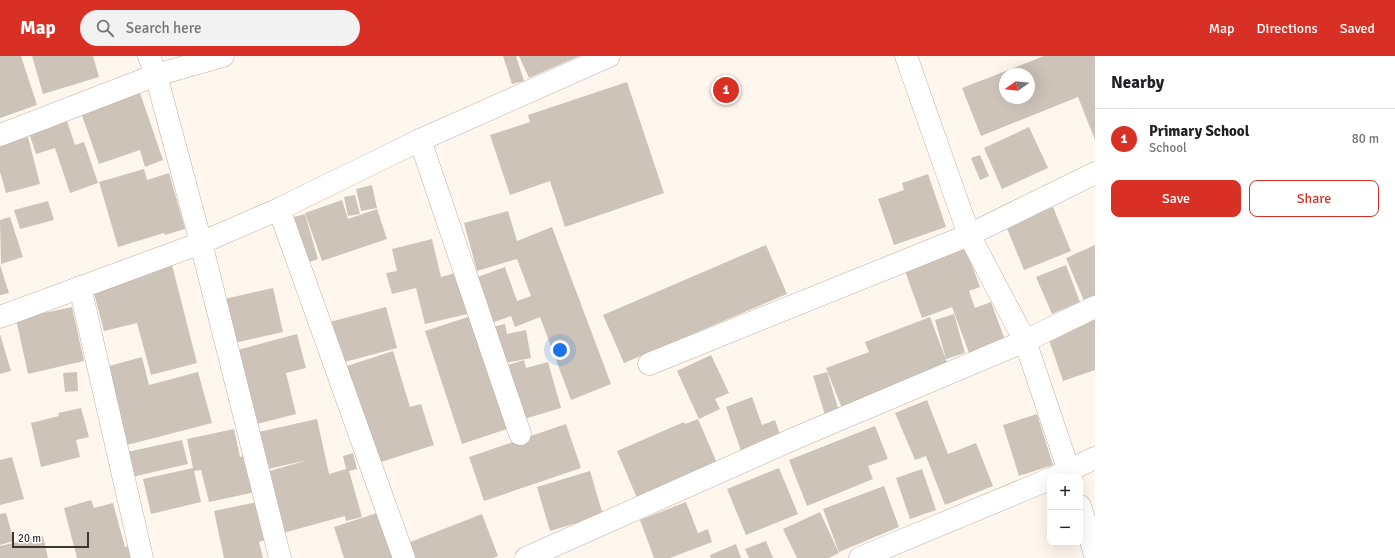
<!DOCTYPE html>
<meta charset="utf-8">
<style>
:root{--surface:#fff;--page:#f2f2f2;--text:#202124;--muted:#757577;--line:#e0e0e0;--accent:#d93025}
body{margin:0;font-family:Signika,sans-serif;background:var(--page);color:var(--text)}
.controls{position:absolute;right:12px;bottom:12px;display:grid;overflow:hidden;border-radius:8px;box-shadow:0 4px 16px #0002}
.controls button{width:36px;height:36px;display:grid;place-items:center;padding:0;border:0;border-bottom:1px solid var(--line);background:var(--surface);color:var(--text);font:20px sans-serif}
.compass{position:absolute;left:999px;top:12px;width:36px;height:36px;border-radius:50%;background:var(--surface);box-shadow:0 4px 16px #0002;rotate:256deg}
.scale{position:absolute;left:12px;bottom:10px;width:77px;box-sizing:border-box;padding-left:4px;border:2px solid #3b3733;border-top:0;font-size:11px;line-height:14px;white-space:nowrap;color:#3b3733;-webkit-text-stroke:3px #fff;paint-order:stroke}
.you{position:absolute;left:560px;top:294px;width:14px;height:14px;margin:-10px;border:3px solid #fff;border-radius:50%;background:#1a73e8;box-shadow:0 0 0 6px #1a73e833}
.badge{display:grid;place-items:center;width:26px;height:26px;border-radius:50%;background:var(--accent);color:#fff;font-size:13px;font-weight:700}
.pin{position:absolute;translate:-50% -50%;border:2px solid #fff;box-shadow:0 1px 4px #0006}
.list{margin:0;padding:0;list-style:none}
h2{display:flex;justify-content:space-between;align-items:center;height:52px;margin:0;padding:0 16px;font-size:17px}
h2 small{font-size:13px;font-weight:400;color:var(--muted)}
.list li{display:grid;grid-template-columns:26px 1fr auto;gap:12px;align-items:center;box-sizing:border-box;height:60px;padding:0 16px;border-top:1px solid var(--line)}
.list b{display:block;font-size:15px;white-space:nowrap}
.list p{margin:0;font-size:13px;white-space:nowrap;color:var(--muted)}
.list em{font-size:13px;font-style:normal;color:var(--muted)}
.actions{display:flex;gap:8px;padding:12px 16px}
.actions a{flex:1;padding:9px 0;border:1px solid var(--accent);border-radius:8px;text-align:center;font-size:14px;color:var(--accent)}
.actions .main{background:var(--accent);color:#fff}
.icon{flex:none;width:22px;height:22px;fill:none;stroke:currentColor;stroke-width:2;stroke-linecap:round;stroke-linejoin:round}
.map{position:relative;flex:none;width:1095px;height:502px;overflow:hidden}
header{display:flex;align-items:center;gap:24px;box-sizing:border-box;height:56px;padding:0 20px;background:var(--accent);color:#fff}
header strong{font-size:19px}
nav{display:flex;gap:22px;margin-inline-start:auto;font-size:14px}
.search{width:280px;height:36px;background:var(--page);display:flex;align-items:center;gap:10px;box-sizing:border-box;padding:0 14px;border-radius:22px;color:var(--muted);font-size:15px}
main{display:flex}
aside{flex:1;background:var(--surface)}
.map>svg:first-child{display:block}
.building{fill:#cdc3b8;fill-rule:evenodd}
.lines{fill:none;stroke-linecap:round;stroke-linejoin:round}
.minor-casing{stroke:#bab0a6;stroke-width:23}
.minor{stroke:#fff;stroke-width:22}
</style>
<header>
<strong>Map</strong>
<div class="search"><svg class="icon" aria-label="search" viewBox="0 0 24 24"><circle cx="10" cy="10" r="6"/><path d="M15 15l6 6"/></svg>Search here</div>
<nav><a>Map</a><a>Directions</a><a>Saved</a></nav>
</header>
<main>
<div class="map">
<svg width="1095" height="502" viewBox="0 0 1095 502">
<rect width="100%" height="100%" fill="#fff7ee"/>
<g class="building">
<path d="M0 0H21L37 49 0 62Z"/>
<path d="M32 0H93L99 21 43 38Z"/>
<path d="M503 0H516L524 25 512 28Z"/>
<path d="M519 0H579L529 22Z"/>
<path d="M1044 0H1095V84L1078 41 981 80 962 32ZM1005 18H1029V42H1005Z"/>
<path d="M627 26 664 137 565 171 550 125 510 139 490 79 530 66 528 59Z"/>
<path d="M139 34 163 104 145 111 140 94 99 108 80 54Z"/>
<path d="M66 62 75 89 84 86 98 127 70 137 55 92 36 98 28 74Z"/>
<path d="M1029 71 1048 112 1002 133 984 92Z"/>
<path d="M28 81 40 128 6 137 0 116V89Z"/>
<path d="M980 99 989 120 980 124 971 102Z"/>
<path d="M144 113 147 124 169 117 185 173 165 179 164 177 118 191 99 126Z"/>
<path d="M928 118 946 171 894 189 878 143 904 134 902 127Z"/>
<path d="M372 129 377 152 361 155 356 133Z"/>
<path d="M355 139 360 158 348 160 344 141Z"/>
<path d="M342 144 348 163 377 153 387 183 322 205 305 157Z"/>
<path d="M48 145 54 164 20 173 14 154Z"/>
<path d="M1053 151 1071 195 1024 214 1006 170Z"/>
<path d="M508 155 517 185 552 171 611 328 571 344 540 261 515 271 511 260 492 267 475 222 505 211 517 245 531 240 517 203 477 215 464 167Z"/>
<path d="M305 158 318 203 304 208 290 162Z"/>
<path d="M10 161 23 201 1 208 0 164Z"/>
<path d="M432 183 441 221 462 215 472 257 425 268 416 232 392 238 386 217 397 215 392 193Z"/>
<path d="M964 188 980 231 969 235 975 252 991 246 1005 284 969 297 952 251 922 262 905 215Z"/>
<path d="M766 189 787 238 624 307 603 259Z"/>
<path d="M1095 189V240L1084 245 1066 202Z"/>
<path d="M0 209 9 237 0 239Z"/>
<path d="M172 209 197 307 151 319 137 267 104 275 92 230Z"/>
<path d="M1066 209 1080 246 1052 258 1036 221Z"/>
<path d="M273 232 283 276 230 288 220 244Z"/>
<path d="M72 251 84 305 28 318 16 263Z"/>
<path d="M386 251 397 292 341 307 330 266Z"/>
<path d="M954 258 965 297 946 303 935 264Z"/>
<path d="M474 259 510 372 462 388 425 275Z"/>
<path d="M930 261 950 314 843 355 826 312 869 296 865 286Z"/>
<path d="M1095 261V314L1063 325 1047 278Z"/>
<path d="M505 268 507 278 526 274 531 302 500 308 492 271Z"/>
<path d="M0 278 11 315 0 318Z"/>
<path d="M297 278 306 312 286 317 296 358 249 370 230 296Z"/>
<path d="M393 295 410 351 421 348 434 389 378 407 347 310Z"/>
<path d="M711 299 729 337 715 343 720 353 699 363 677 315Z"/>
<path d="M142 301 149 329 198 316 212 367 123 390 102 312Z"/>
<path d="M524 304 526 312 548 306 561 352 524 363 508 309Z"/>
<path d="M77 316 78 335 65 336 63 317Z"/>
<path d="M827 316 839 355 825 359 813 320Z"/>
<path d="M752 341 762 369 775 364 781 381 741 395 726 351Z"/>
<path d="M927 344 948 398 976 387 993 430 945 449 926 400 915 404 895 357Z"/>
<path d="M81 352 89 381 76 384 80 401 41 411 31 367 59 360 58 357Z"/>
<path d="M1037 358 1053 409 1019 420 1003 369Z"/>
<path d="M317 363 329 418 346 413 343 400 353 397 357 413 349 415 362 461 346 465 345 460 283 477 266 416 308 404 259 415 250 378Z"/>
<path d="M698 363 717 407 637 442 617 395 684 366 685 368Z"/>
<path d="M566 368 581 412 484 445 469 401Z"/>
<path d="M875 370 888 403 868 410 873 423 807 450 789 404Z"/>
<path d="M234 373 240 401 248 399 256 436 209 446 201 414 194 415 201 446 151 458 143 423 193 412 187 383Z"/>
<path d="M182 384 188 408 132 421 127 396Z"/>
<path d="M12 401 24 443 0 449V404Z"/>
<path d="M779 412 798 458 746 479 727 433Z"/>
<path d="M922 413 936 454 910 463 896 422Z"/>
<path d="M590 415 603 459 550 475 537 431Z"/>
<path d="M884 430 899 471 839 496 823 453Z"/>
<path d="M91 444 94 452 113 447 125 491 132 489 136 502H77L64 452Z"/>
<path d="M257 446 265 484 259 486 263 502H224L214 455Z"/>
<path d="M686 446 698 477 708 473 712 486 670 502H654L640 464Z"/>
<path d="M380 456 395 502H344L334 471Z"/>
<path d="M820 456 839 497 829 502H797L783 473Z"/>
<path d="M6 457 14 485 0 489V458Z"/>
<path d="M482 458 498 500 493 502H410L405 488Z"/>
<path d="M43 480 48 502H0V490Z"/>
<path d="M766 485 773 502H749L745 493Z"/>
<path d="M736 488 741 502H711L710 499Z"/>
</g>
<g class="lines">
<g class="minor-casing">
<g id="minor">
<path d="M149 0 156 19 201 187 280 502"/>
<path d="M906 0 969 179 1025 285 1071 421"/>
<path d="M0 79 156 19 223 0"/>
<path d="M420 84 520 378"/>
<path d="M279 153 404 502"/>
<path d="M80 231 142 502"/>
<path d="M0 261 201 187 279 153 420 84 609 0"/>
<path d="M649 308 969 179 1095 117"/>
<path d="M1055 421 1095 402"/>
<path d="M1080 450 1095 498"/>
<path d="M526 502 798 381 1025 285 1095 251"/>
<path d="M860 502 1050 423"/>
</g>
</g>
<use href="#minor" class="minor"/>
</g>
</svg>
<div class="controls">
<button>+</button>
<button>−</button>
</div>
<svg class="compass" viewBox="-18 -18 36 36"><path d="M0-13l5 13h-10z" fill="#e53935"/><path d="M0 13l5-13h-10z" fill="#757577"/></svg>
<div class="scale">20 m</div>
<div class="you"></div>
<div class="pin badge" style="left:726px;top:34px">1</div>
</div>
<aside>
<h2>Nearby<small></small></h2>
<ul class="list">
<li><span class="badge">1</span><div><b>Primary School</b><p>School</p></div><em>80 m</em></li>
</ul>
<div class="actions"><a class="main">Save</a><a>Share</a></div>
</aside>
</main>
